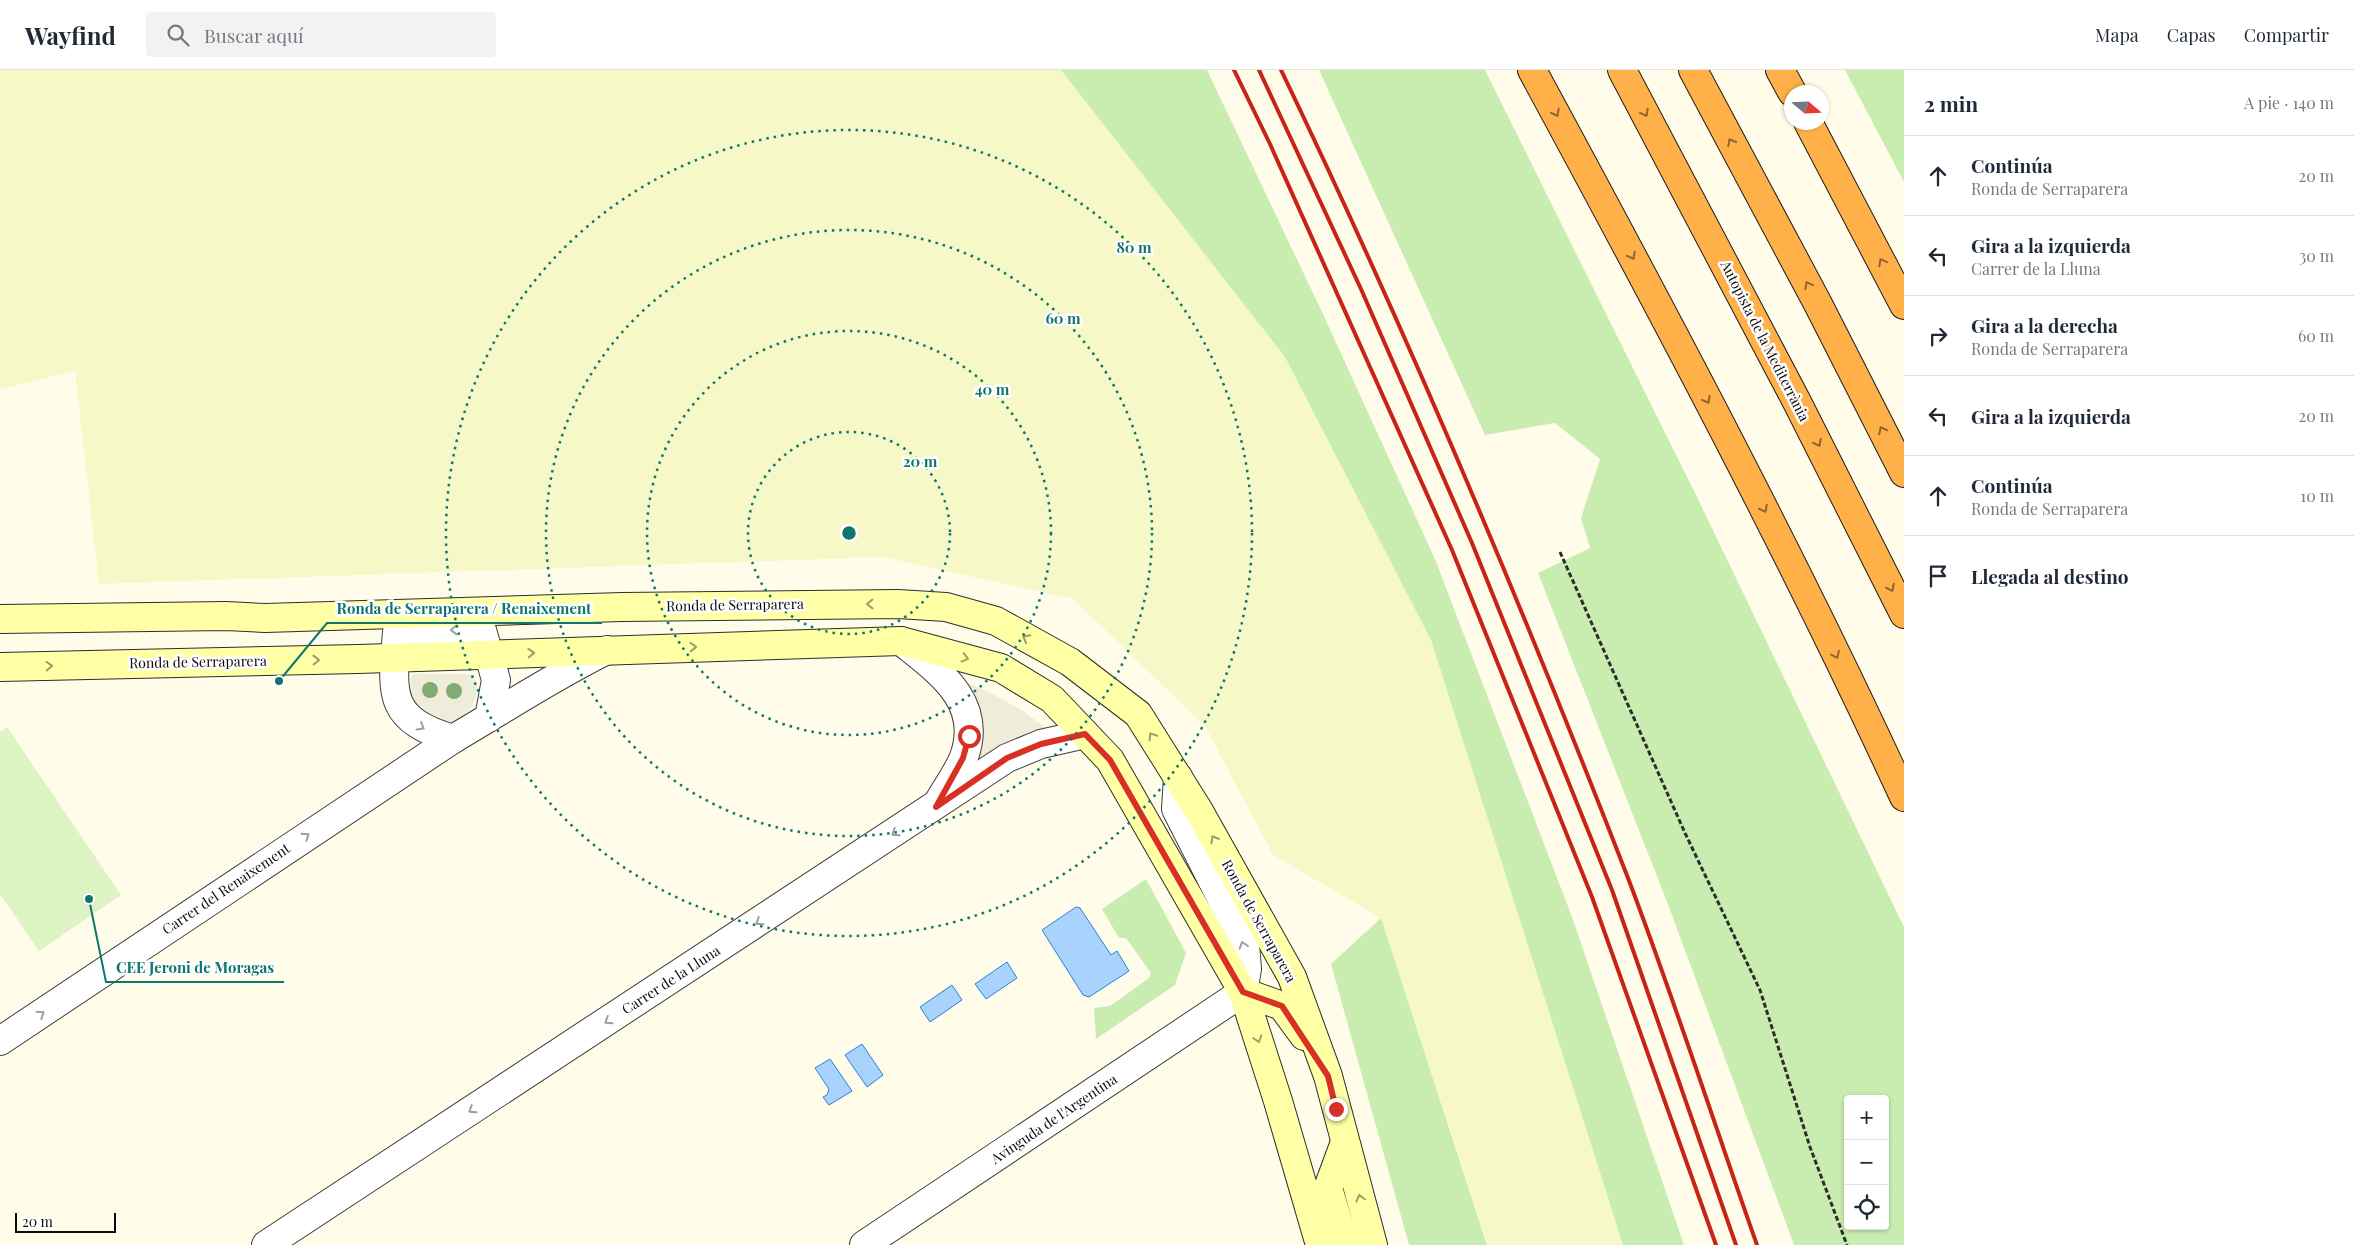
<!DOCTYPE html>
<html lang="es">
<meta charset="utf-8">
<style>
:root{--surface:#fff;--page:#f2f2f3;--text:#1f2937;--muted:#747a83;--line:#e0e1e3}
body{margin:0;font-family:"Playfair Display",serif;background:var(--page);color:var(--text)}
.controls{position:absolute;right:15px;bottom:15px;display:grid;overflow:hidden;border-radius:5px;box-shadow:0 1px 4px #0004}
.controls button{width:45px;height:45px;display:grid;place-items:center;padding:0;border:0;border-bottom:1px solid var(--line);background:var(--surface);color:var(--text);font:25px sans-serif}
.compass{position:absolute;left:1784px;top:15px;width:45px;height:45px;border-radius:50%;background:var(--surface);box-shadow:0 1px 4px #0004;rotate:109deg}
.scale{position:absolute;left:15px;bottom:12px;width:101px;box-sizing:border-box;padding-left:5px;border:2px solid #0b0b0b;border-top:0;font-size:14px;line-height:18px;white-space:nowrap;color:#0b0b0b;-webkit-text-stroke:4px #fff;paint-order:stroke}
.stop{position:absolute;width:15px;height:15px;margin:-11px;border:4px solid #d93025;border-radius:50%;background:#fff}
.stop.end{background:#d93025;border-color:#fff;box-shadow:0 1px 5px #0008}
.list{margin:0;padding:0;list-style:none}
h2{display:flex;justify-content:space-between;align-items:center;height:65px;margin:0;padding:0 20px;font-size:21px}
h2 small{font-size:16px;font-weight:400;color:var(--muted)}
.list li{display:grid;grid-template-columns:32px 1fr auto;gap:15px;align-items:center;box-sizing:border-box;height:80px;padding:0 20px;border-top:1px solid var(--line)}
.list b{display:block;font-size:19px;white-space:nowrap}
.list p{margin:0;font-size:16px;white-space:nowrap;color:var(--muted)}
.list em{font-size:16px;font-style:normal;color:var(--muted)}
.icon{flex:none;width:28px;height:28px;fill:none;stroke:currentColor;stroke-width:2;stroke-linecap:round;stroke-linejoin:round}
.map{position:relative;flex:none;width:1904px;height:1175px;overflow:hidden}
header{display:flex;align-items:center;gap:30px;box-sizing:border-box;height:70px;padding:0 25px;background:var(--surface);border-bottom:1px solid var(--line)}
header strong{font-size:24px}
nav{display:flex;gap:28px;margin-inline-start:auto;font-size:18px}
.search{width:350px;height:45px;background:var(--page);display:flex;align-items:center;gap:12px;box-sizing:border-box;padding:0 18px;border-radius:5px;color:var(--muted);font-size:19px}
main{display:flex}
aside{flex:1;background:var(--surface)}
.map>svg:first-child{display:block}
.farmland{fill:#f6f8c7}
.green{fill:#c9edb0;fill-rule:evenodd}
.pitch{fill:#ddf3c3}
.plaza{fill:#efecd9}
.water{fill:#a9d3fc;stroke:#297fd9}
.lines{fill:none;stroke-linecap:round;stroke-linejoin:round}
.street-casing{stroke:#3e3e3e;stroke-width:30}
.secondary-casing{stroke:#2d2d2d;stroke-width:30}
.highway-casing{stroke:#1c1c1c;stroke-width:30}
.path{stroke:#2d2d2d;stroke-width:3;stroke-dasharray:5 2.5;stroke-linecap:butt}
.street{stroke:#fff;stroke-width:28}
.secondary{stroke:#ffffa5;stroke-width:28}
.highway{stroke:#ffb048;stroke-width:28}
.rail{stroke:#c72317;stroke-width:4}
.tree{fill:#83ab76}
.oneway{stroke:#91662d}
.oneway2{stroke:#9d9d67}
.oneway3{stroke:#9d9d9d}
.route{stroke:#d93025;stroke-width:6}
.ring{fill:none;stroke:#0f766e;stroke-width:2.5;stroke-dasharray:2.5 5}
.labels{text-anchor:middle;stroke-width:5;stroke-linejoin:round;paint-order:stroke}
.street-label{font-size:14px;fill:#0b0b0b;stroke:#fff}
.centre{fill:#0f766e;stroke:#fff;stroke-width:2.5}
.ring-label{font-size:15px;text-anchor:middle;font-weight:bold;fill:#0f766e;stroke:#fff;stroke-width:5;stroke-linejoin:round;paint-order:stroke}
.leader{fill:none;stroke:#0f766e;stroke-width:2}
.callout-dot{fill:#0f766e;stroke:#fff;stroke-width:2}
.callout-label{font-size:15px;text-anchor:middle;font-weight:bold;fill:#0f766e;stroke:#fff;stroke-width:5;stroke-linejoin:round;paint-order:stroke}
</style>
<header>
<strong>Wayfind</strong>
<div class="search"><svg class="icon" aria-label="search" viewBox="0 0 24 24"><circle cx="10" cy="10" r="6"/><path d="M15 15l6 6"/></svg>Buscar aquí</div>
<nav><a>Mapa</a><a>Capas</a><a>Compartir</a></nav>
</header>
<main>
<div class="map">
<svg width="1904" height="1175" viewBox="0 0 1904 1175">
<rect width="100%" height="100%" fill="#fffdea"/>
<path class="farmland" d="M0 0H1061L1285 287 1431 570 1623 1175H1488L1381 848 1273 785 1205 656 1073 529 883 487 99 514 75 301 0 319Z"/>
<g class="green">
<path d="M1061 0H1207L1322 242 1435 489 1572 847 1684 1175H1623L1431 570 1285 287Z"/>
<path d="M1319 0H1485L1697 427 1904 857V1175H1794L1669 837 1538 503 1590 478 1581 448 1600 389 1555 353 1485 365ZM1848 1029H1885V1156H1848Z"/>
<path d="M1845 0H1904V112Z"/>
<path d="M1146 809 1186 883 1175 915 1096 969 1094 938 1110 936 1149 908 1151 903 1126 868H1119L1102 839Z"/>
<path d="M1381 848 1487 1175H1409L1331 894Z"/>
</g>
<path class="pitch" d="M7 657 121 825 39 881 0 824V662Z"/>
<g class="plaza">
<path d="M414 604H468L473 606 477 614 476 627 470 640 460 648 449 653H438L420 643 410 625 411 606Z"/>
<path d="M962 611 987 621 1020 639 1047 659 978 698 981 672Z"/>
</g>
<g class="water">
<path d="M1076 837 1080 838 1111 885 1117 881 1129 901 1089 927 1083 925 1042 860Z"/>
<path d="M1007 892 1017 908 986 929 975 914Z"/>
<path d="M952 915 962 930 930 952 920 937Z"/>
<path d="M862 974 883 1005 867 1017 845 985Z"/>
<path d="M830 989 852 1021 829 1035 823 1027 827 1025 829 1019 815 998Z"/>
</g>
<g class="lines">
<g class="street-casing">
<g id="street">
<path d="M901 571C938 601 984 631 964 687 958 702 947 717 939 731"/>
<path d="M489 648 496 610 482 560 397 562C392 623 386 649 453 669 504 639 554 606 607 580"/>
<path d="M0 971 453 669"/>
<path d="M266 1175 1007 688 1041 674 1085 664"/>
<path d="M864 1175 1243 922 1247 899 1245 875 1176 739 1178 707"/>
</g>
</g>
<g class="secondary-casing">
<g id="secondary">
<path d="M0 549 226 546 265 548 622 537 898 534 946 537 996 551 1070 592 1138 644 1199 741 1292 907 1328 1006 1373 1175"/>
<path d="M0 597 358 589 901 571 1001 598 1052 629 1110 690 1243 922 1278 1031 1320 1175"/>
<path d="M1243 922 1282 936 1304 966"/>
<path d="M1345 1175 1328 1118 1345 1072"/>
</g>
</g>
<g class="highway-casing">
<g id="highway">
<path d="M1532 0C1662 240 1790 480 1904 727"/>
<path d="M1622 0 1797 332 1904 544"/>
<path d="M1693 0 1818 234 1904 403"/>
<path d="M1780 0 1792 22"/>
<path d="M1808 52 1904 235"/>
</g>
</g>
<path class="path" d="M1560 482 1685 763 1760 920 1810 1077 1847 1175"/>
<use href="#street" class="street"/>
<use href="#secondary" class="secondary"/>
<use href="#highway" class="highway"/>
<g class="rail">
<path d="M1234 0 1270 74 1452 480 1592 827 1716 1175"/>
<path d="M1259 0 1361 219 1472 473 1612 820 1736 1175"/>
<path d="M1281 0C1408 264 1522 535 1628 808 1674 929 1714 1053 1757 1175"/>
</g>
</g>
<g class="tree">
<circle cx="430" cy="620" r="8"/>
<circle cx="454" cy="621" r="8"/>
</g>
<defs><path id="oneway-chevron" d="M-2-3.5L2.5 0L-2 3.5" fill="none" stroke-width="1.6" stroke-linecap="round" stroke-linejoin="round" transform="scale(1.25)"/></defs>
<g class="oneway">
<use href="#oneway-chevron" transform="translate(1556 43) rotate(62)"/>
<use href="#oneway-chevron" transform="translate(1645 43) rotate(62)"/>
<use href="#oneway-chevron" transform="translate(1731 72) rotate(-118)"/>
<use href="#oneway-chevron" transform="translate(1632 186) rotate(62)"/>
<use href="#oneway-chevron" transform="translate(1882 192) rotate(-118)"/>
<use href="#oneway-chevron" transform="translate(1808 215) rotate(-118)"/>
<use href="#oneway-chevron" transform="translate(1707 330) rotate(62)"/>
<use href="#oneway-chevron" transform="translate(1882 360) rotate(-117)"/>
<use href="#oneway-chevron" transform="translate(1818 373) rotate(63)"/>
<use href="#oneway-chevron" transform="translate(1764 439) rotate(63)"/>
<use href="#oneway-chevron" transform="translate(1891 518) rotate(63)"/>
<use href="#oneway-chevron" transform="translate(1836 585) rotate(64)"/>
</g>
<g class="oneway2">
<use href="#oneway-chevron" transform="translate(870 534) rotate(179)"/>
<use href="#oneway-chevron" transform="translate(1026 568) rotate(-152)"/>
<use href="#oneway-chevron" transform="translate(693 577) rotate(-2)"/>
<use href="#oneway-chevron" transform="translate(531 583) rotate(-2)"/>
<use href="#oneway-chevron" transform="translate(965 588) rotate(15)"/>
<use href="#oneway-chevron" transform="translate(316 590) rotate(-1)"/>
<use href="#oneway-chevron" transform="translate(49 596) rotate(-2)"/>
<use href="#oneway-chevron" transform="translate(1152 666) rotate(-122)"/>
<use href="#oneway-chevron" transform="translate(1214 769) rotate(-120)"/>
<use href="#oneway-chevron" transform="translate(1258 969) rotate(72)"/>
<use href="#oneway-chevron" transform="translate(1360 1128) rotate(-105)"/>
</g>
<g class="oneway3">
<use href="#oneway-chevron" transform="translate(454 560) rotate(179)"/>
<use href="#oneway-chevron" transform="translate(421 657) rotate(30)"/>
<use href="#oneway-chevron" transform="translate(895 763) rotate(147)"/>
<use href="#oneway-chevron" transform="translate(306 766) rotate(-34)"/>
<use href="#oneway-chevron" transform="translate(759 852) rotate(147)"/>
<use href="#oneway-chevron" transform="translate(1243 875) rotate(-108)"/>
<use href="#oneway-chevron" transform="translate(41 944) rotate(-34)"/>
<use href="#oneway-chevron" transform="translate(608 951) rotate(147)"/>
<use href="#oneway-chevron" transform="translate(472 1040) rotate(147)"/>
</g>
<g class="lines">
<path class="route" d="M969 666 963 688 936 737 1007 688 1041 674 1085 664 1110 690 1243 922 1282 936 1328 1006 1336 1039"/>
</g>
<g class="ring">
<circle cx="849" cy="463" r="101"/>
<circle cx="849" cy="463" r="202"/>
<circle cx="849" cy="463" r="303"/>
<circle cx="849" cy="463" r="403"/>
</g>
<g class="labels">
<g class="street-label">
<text transform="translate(1765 271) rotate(63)" y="5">Autopista de la Mediterrània</text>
<text transform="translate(735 535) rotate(-1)" y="5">Ronda de Serraparera</text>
<text transform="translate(198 592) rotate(-1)" y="5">Ronda de Serraparera</text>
<text transform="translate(226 819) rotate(-34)" y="5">Carrer del Renaixement</text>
<text transform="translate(1259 851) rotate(61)" y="5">Ronda de Serraparera</text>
<text transform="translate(671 910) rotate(-33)" y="5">Carrer de la Lluna</text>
<text transform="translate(1054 1049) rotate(-34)" y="5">Avinguda de l'Argentina</text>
</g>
</g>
<circle cx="849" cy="463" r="8" class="centre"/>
<g class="ring-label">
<text x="1134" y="183">80 m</text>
<text x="1063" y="254">60 m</text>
<text x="992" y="325">40 m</text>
<text x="920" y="397">20 m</text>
</g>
<path class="leader" d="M279 611L327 553H602M89 829L106 912H284"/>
<g class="callout-dot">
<circle cx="279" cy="611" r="5"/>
<circle cx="89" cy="829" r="5"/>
</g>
<g class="callout-label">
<text x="464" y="544">Ronda de Serraparera / Renaixement</text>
<text x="195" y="903">CEE Jeroni de Moragas</text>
</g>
</svg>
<div class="controls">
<button>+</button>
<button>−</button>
<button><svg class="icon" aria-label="locate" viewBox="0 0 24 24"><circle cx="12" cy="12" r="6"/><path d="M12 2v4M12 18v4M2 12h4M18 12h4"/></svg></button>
</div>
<svg class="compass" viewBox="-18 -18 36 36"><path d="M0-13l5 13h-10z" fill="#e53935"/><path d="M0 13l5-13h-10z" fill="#747a83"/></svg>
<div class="scale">20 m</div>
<div class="stop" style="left:969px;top:666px"></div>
<div class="stop end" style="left:1336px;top:1039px"></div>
</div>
<aside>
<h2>2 min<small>A pie · 140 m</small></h2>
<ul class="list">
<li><svg class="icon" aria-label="ahead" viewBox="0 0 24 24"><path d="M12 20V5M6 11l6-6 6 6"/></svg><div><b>Continúa</b><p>Ronda de Serraparera</p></div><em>20 m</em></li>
<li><svg class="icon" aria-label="left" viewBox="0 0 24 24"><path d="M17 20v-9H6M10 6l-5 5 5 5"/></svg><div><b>Gira a la izquierda</b><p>Carrer de la Lluna</p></div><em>30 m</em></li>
<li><svg class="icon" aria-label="right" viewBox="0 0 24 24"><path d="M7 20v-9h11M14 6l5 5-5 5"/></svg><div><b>Gira a la derecha</b><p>Ronda de Serraparera</p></div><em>60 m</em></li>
<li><svg class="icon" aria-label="left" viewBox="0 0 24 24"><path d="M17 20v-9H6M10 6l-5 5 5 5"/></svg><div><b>Gira a la izquierda</b></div><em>20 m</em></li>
<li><svg class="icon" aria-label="ahead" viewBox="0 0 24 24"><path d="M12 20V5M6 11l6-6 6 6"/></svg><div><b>Continúa</b><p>Ronda de Serraparera</p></div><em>10 m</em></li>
<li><svg class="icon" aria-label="arrive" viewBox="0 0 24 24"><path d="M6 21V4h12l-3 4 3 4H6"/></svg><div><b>Llegada al destino</b></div></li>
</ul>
</aside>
</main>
